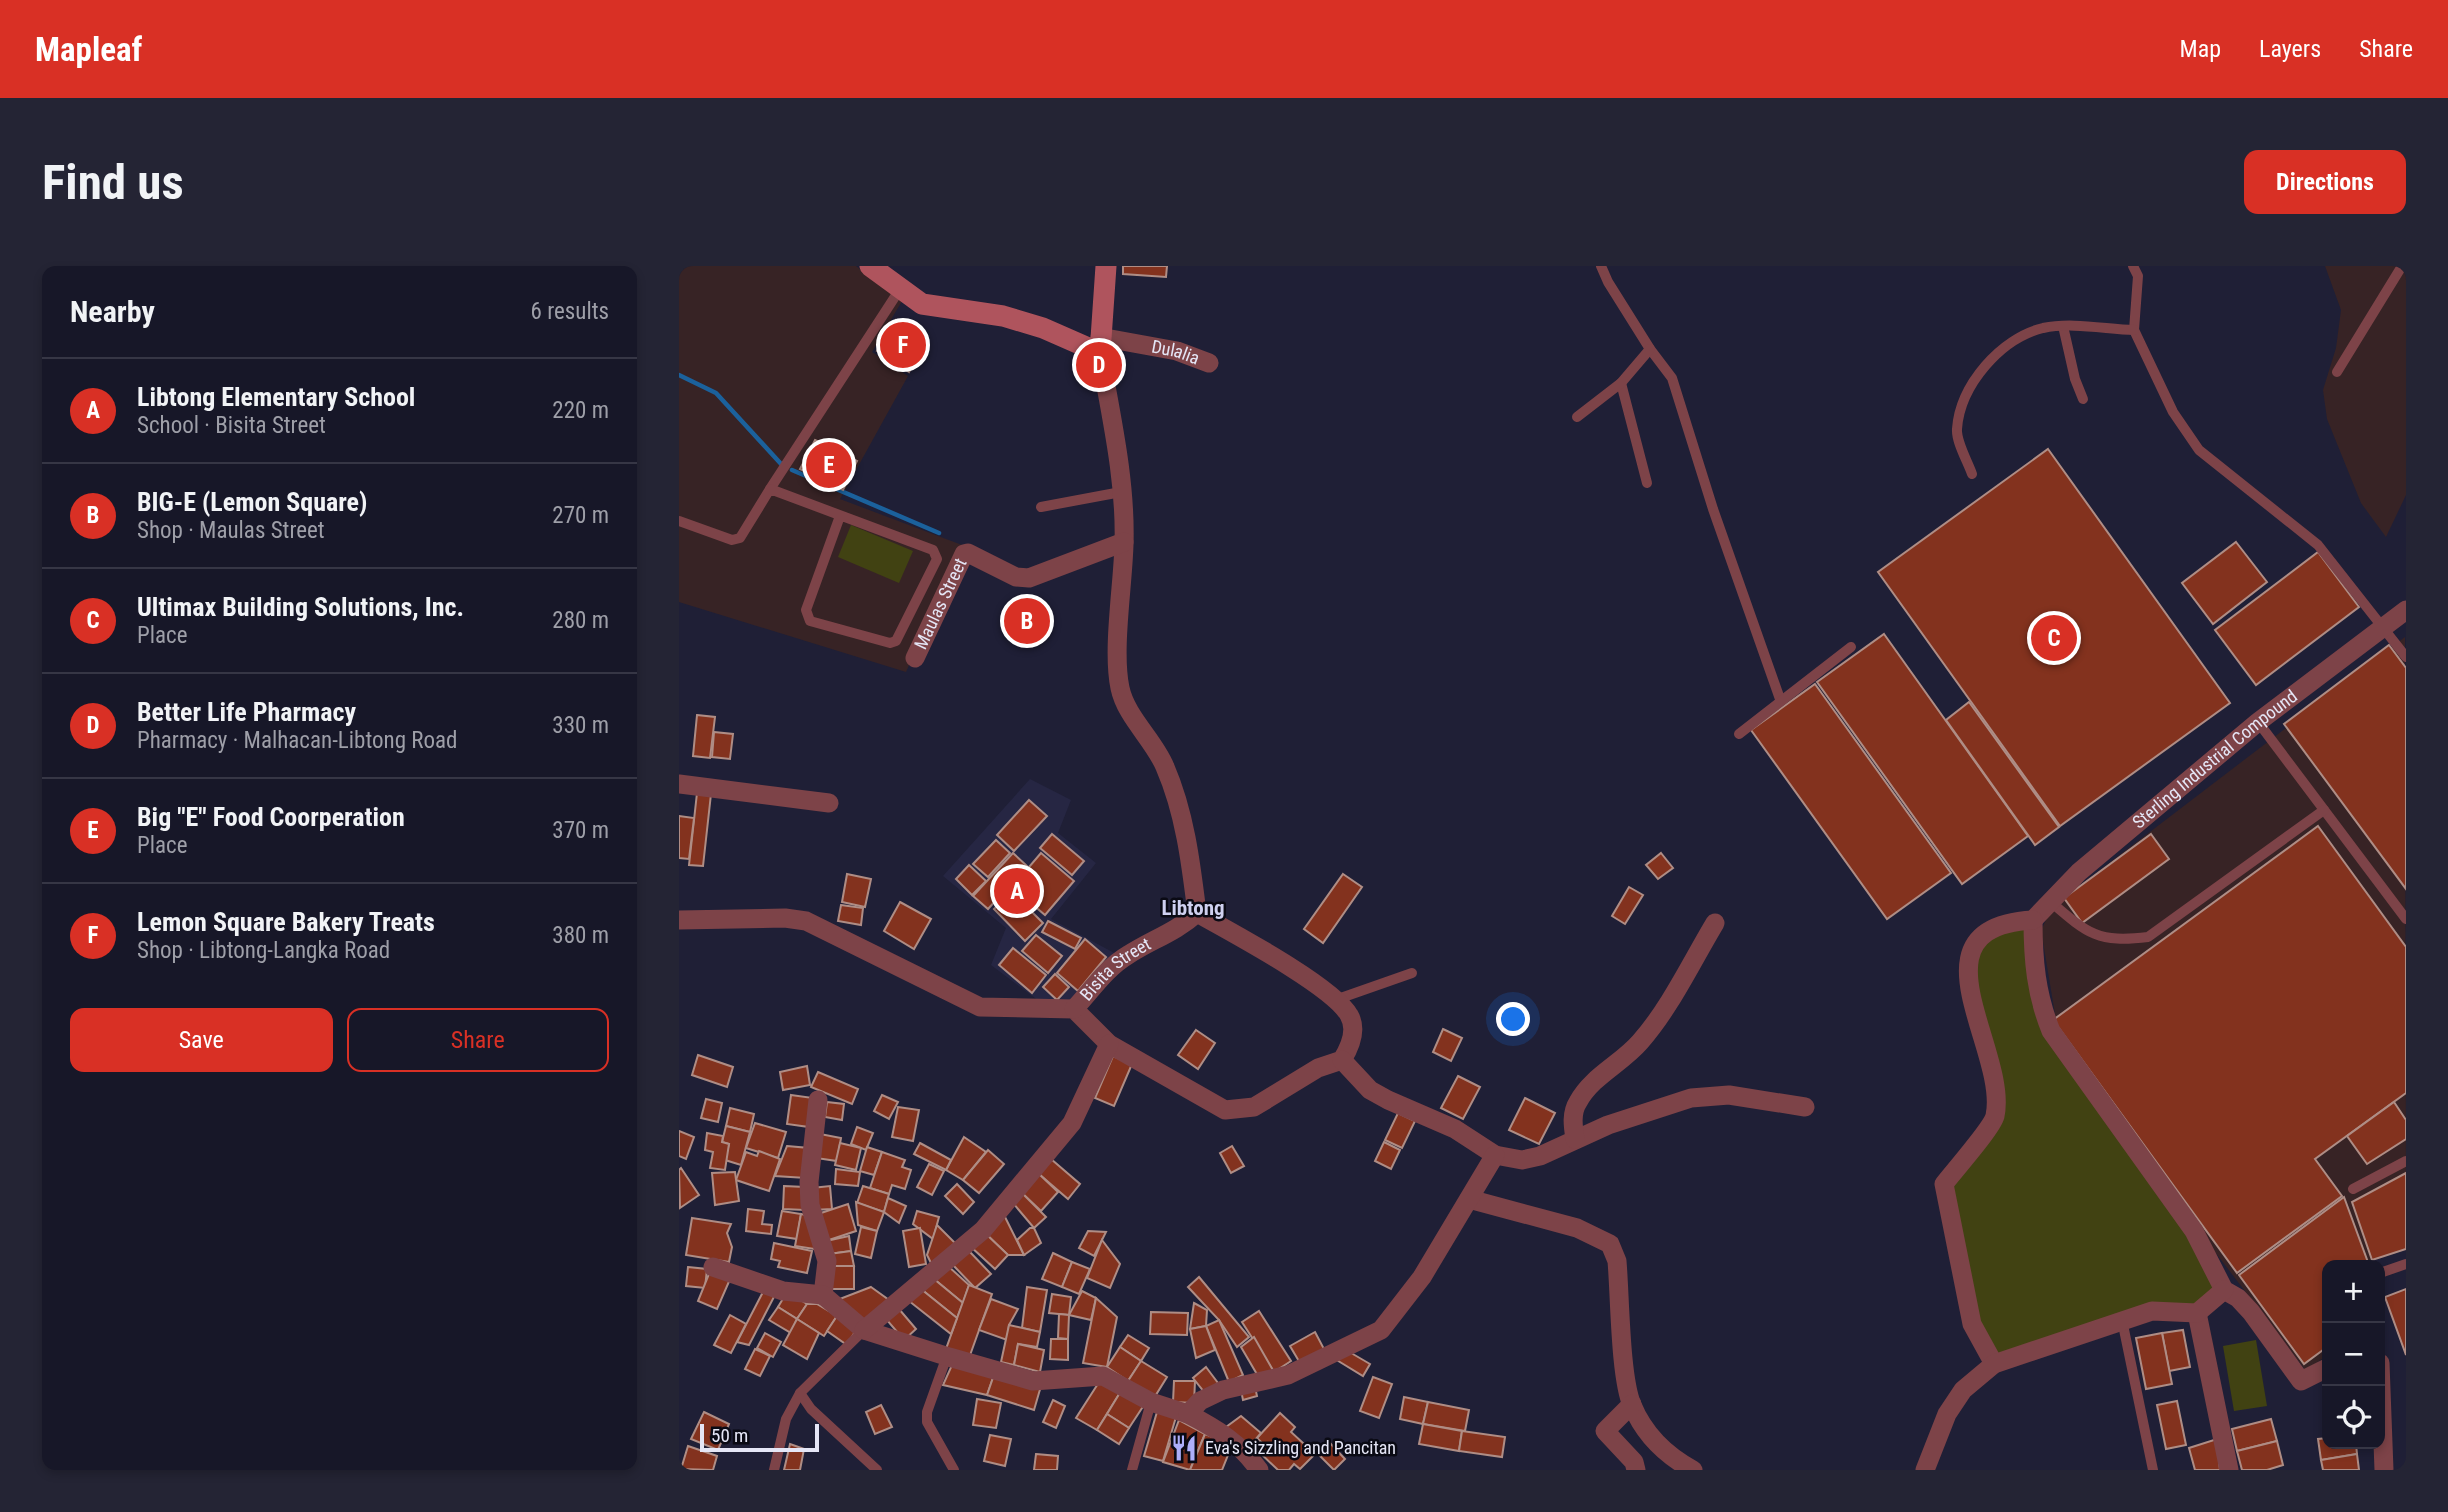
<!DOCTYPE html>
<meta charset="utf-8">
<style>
:root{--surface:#171728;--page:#242434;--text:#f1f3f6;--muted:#9e9fa8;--line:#363645;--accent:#d93025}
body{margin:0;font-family:"Roboto Condensed",sans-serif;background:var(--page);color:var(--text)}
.controls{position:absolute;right:21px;bottom:21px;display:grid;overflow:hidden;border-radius:14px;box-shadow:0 4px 10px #0003}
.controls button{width:63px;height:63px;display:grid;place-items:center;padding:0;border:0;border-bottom:2px solid var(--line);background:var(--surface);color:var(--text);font:35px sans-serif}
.scale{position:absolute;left:21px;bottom:18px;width:119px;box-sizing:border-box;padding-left:7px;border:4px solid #e5e6f6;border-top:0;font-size:19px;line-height:24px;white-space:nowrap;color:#e5e6f6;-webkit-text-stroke:5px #0a0a14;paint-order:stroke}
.you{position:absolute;left:835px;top:754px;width:24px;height:24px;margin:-18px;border:5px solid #fff;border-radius:50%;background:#1a73e8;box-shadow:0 0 0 10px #1a73e833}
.badge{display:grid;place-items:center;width:46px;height:46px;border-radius:50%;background:var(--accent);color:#fff;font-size:23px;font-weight:700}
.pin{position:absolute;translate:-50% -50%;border:4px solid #fff;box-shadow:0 2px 7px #0006}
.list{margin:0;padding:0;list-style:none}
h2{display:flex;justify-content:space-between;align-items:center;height:91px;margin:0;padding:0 28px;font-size:30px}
h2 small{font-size:23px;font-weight:400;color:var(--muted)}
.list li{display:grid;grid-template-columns:46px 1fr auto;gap:21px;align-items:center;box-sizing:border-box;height:105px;padding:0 28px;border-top:2px solid var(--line)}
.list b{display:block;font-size:26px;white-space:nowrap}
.list p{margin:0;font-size:23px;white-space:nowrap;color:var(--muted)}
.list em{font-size:23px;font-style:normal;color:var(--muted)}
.actions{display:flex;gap:14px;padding:21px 28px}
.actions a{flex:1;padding:16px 0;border:2px solid var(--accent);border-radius:14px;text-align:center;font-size:24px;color:var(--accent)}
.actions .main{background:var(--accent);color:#fff}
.icon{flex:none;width:38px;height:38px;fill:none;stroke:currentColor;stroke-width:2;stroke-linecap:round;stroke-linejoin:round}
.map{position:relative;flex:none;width:1727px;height:1204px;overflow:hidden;border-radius:14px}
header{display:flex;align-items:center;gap:42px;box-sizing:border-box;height:98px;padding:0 35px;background:var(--accent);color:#fff}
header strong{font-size:33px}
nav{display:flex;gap:38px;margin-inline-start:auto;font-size:24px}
.intro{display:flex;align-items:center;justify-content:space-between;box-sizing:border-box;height:168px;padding:0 42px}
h1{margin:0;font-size:49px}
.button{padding:18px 32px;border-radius:14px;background:var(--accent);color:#fff;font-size:24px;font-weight:700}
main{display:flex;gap:42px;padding:0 42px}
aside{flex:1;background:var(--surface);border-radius:14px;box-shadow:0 4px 10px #0003}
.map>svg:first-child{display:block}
.built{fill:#262643}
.industrial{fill:#372325}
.grass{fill:#414212}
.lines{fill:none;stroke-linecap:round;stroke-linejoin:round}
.stream{stroke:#1b619c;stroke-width:4.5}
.building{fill:#83321e;stroke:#af8d85;stroke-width:2}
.lane{stroke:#7d4348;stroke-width:10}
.street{stroke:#7d4348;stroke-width:19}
.secondary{stroke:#af545d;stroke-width:21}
.labels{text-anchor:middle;stroke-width:5;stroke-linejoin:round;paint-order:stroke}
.street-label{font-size:18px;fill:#e5e6f6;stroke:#0a0a14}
.poi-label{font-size:18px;fill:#e5e6f6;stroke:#0a0a14;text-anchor:start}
.quarter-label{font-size:21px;font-weight:bold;fill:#cfd1f0;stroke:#0a0a14}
</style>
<header>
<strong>Mapleaf</strong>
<nav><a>Map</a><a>Layers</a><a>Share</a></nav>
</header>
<div class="intro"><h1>Find us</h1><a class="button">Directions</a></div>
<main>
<aside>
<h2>Nearby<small>6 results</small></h2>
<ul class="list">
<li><span class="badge">A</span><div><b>Libtong Elementary School</b><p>School · Bisita Street</p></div><em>220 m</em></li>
<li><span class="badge">B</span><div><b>BIG-E (Lemon Square)</b><p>Shop · Maulas Street</p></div><em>270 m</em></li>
<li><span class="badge">C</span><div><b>Ultimax Building Solutions, Inc.</b><p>Place</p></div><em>280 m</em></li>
<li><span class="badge">D</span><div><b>Better Life Pharmacy</b><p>Pharmacy · Malhacan-Libtong Road</p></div><em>330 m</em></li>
<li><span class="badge">E</span><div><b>Big &quot;E&quot; Food Coorperation</b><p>Place</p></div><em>370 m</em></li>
<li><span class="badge">F</span><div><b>Lemon Square Bakery Treats</b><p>Shop · Libtong-Langka Road</p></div><em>380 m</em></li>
</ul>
<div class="actions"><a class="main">Save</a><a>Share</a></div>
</aside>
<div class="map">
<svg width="1727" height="1204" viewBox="0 0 1727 1204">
<rect width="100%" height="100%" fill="#1f1f36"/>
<path class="built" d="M351 513 392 534 379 567 417 597 372 653 439 689 396 735H360L312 699 327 662 264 610Z"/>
<g class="industrial">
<path d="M0 0H177L223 35 193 86 229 110 161 233 283 279 227 406 0 336Z"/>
<path d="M1646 0H1727V229L1707 271 1682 237 1648 153 1644 124 1657 82 1662 44Z"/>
<path d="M1726 371 1727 913 1676 941 1695 999H1648V1089L1627 1105 1484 918 1377 754 1362 664 1374 640Z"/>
</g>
<g class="grass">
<path d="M172 259 234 285 220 317 159 291Z"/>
<path d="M1354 654 1361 739 1545 1024 1518 1047 1473 1045 1315 1098 1293 1058 1265 918 1315 852 1294 679Z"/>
<path d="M1577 1074 1588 1140 1555 1145 1544 1080Z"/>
</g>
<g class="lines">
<g class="stream">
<path d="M0 109 37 127 103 199"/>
<path d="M113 204 260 267"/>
</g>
</g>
<g class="building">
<path d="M444 0H488L487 11 444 8Z"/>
<path d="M217 54 249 74 230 106 198 85Z"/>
<path d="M136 174 178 195 164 224 121 203Z"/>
<path d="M1369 183 1551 437 1381 560 1199 306Z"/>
<path d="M1557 276 1588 316 1534 358 1503 317Z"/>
<path d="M1639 286 1680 341 1577 419 1536 364Z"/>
<path d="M1205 368 1349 570 1283 618 1138 416Z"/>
<path d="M1710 379 1727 402V623L1605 458Z"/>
<path d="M1136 418 1272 607 1208 653 1072 464Z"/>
<path d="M1290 436 1380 561 1356 579 1267 454Z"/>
<path d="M18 449 36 451 31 492 14 490Z"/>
<path d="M35 466 54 468 51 493 33 491Z"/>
<path d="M18 527 32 528 24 600 10 599Z"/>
<path d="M350 534 368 550 335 585 318 569Z"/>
<path d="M0 550 15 552 10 593 0 592Z"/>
<path d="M1639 560 1727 681V827L1636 893 1663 930 1558 1007 1374 754Z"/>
<path d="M373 568 405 595 393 609 361 582Z"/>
<path d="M1472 568 1490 593 1403 657 1385 632Z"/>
<path d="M317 574 331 587 309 611 294 598Z"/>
<path d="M334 587 348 600 309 643 294 630Z"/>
<path d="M362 587 395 615 366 649 333 621Z"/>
<path d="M982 587 994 602 979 613 967 599Z"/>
<path d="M290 599 307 615 293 629 277 613Z"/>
<path d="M168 608 192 613 186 641 163 636Z"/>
<path d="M664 608 683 621 644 677 625 663Z"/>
<path d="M950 621 964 629 946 658 933 650Z"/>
<path d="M333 626 364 657 346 675 315 643Z"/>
<path d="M221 636 252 653 235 683 205 665Z"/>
<path d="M162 639 184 642 182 659 159 655Z"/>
<path d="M369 655 402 672 396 683 363 666Z"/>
<path d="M357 669 383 690 369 707 343 685Z"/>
<path d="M406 673 427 691 399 725 378 707Z"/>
<path d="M334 682 367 709 353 727 320 699Z"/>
<path d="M376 708 390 721 378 734 364 721Z"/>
<path d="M764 763 783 772 772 795 754 786Z"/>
<path d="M517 764 536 777 519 803 499 789Z"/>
<path d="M19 789 54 801 48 821 13 809Z"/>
<path d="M434 790 453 798 435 840 416 832Z"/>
<path d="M128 800 131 819 104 824 101 806Z"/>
<path d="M139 806 179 823 173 838 132 821Z"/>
<path d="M779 810 801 821 784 853 762 842Z"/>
<path d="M112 829 134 832 130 861 108 858Z"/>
<path d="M203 829 219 836 210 853 195 845Z"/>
<path d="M846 832 876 847 860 878 830 864Z"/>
<path d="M27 833 43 837 39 856 22 852Z"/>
<path d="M148 836 165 838 163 854 146 851Z"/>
<path d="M1715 836 1727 854V873L1688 898 1668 870Z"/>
<path d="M219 841 240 844 234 875 213 871Z"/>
<path d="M51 842 75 848 71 866 47 860Z"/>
<path d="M719 847 736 855 723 882 706 874Z"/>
<path d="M76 857 107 866 99 892 67 882Z"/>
<path d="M47 860 71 866 62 899 46 894 50 878 43 876Z"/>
<path d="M178 861 194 867 187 884 172 878Z"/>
<path d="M0 865 15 871 7 893 0 890Z"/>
<path d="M28 867 44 870 43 876 50 878 46 904 31 902 34 886 26 884Z"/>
<path d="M141 868 162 872 158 895 137 892Z"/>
<path d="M285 871 307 886 284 914 267 904Z"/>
<path d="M705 876 721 884 712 903 696 895Z"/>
<path d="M161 877 182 882 177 904 156 899Z"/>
<path d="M241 877 272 894 267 904 235 888Z"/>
<path d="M108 880 130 882 127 912 96 910Z"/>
<path d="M553 880 565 900 552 907 541 887Z"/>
<path d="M188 881 203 886 195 909 181 905Z"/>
<path d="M309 884 325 898 300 927 284 914Z"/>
<path d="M80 885 101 893 90 925 57 914 67 886 78 890Z"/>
<path d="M203 886 226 894 223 901 232 904 226 923 213 919 210 928 191 922Z"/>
<path d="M372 893 401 918 389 933 360 908Z"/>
<path d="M250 898 265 905 253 929 238 921Z"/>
<path d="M2 902 20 929 1 942 0 904Z"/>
<path d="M157 903 181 906 179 920 156 918Z"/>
<path d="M56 906 60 935 36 939 33 907Z"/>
<path d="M1727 907V983L1693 994 1673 936Z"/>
<path d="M360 908 379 926 362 945 343 927Z"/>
<path d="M278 918 295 936 284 948 266 930Z"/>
<path d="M105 920 126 921V944L104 943Z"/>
<path d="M151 920 153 943 134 944 133 922Z"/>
<path d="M184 920 210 928 205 946 178 937Z"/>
<path d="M343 927 367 951 355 962 334 937Z"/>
<path d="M1665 931 1690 999H1648V1081L1625 1098 1560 1009Z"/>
<path d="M209 932 227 940 220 957 205 946Z"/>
<path d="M177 936 205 946 198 965 179 959Z"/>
<path d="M169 938 177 965 147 975 139 948Z"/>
<path d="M69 943 85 945 83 958 93 959 92 968 67 965Z"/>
<path d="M103 945 122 948 118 973 98 970Z"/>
<path d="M238 945 260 951 254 973 234 958Z"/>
<path d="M324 947 345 989H329L306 967Z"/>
<path d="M122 948 131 950 142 984 116 980Z"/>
<path d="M13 952 52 958 48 967 53 981 50 996 7 989Z"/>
<path d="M258 959 276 977 254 1001 248 989Z"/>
<path d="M182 961 198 965 192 992 176 988Z"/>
<path d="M241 962 247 998 230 1001 224 965Z"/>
<path d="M351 962H355L362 977 345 989 338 974Z"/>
<path d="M409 965 427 966 415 990 400 982Z"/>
<path d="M306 967 329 989 316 1003 291 980Z"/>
<path d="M170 970 172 985 150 988 147 975Z"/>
<path d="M423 974 441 998 431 1022 408 1012Z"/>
<path d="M95 977 133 985 128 1007 99 1001 101 995 92 993Z"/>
<path d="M172 985 175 1000H148L150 988Z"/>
<path d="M290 985 312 1008 296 1022 273 998Z"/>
<path d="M374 987 393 996 383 1021 363 1013Z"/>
<path d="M393 996 411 1003 400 1028 383 1021Z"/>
<rect x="148" y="1000" width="27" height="23"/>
<path d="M269 1000 290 1019 284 1037 255 1013Z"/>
<path d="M9 1001 28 1003 26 1022 7 1020Z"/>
<path d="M32 1003 52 1011 38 1043 19 1035Z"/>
<path d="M520 1011 570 1071 558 1081 540 1054 509 1021Z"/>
<path d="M255 1013 284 1037 278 1052 242 1023Z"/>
<path d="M290 1019 313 1028 290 1092 267 1083Z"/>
<path d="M192 1021 210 1034 190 1059 158 1034Z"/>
<path d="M348 1021 368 1024 361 1066 343 1062Z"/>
<path d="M242 1023 278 1052 272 1068 230 1035Z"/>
<path d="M1727 1023V1089L1706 1031Z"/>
<path d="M85 1024 97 1027 70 1079 58 1076Z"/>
<path d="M403 1025 417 1032 412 1054 390 1049Z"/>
<path d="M108 1026 128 1038 118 1053 99 1041Z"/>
<path d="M373 1028 392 1031 390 1049 370 1047Z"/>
<path d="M417 1032 438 1051 428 1101 404 1097Z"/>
<path d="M312 1033 339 1043 330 1059 328 1074 300 1064Z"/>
<path d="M515 1037 528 1044 527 1060 511 1063Z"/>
<path d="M128 1038H138L158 1050 145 1070 118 1053Z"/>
<path d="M99 1041 118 1053 112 1067 90 1054Z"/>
<path d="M220 1043 237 1063 225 1074 207 1053Z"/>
<path d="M580 1045 612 1095 595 1106 563 1056Z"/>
<path d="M472 1046 509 1047 508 1069 471 1068Z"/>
<path d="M380 1048 390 1049 389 1073 379 1072Z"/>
<path d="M51 1049 67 1058 52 1087 35 1079Z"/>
<path d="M158 1050 177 1064 168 1079 148 1065Z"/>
<path d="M118 1053 140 1067 128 1093 104 1079Z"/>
<path d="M540 1054 564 1109 550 1116 527 1060Z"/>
<path d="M330 1059 361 1066 358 1081 339 1078 335 1099 322 1096Z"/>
<path d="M527 1060 536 1084 517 1092 511 1063Z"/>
<path d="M1504 1064 1511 1101 1490 1105 1483 1067Z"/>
<path d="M636 1066 645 1083 621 1097 611 1080Z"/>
<path d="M86 1067 102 1076 94 1091 78 1082Z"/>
<path d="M1483 1067 1493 1118 1467 1123 1457 1072Z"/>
<path d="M449 1069 470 1082 462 1095 441 1081Z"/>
<path d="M575 1071 595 1106 579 1110 562 1081Z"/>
<path d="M372 1073H389V1094L371 1093Z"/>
<path d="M339 1078 365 1084 361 1106 335 1099Z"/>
<path d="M441 1081 462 1095 449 1115 428 1101Z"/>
<path d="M76 1083 91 1090 81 1110 66 1103Z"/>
<path d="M667 1084 691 1098 684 1110 656 1093Z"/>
<path d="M462 1095 488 1111 475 1132 449 1115Z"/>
<path d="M273 1099 316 1106 308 1129 264 1119Z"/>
<path d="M527 1101 539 1117 526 1127 514 1112Z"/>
<path d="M316 1106 362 1120 355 1144 308 1129Z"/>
<path d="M694 1111 713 1118 700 1152 681 1145Z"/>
<path d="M422 1113 442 1125 418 1164 397 1152Z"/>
<path d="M495 1115H516L515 1137 494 1136Z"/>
<path d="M576 1121 578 1130 564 1134 562 1124Z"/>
<path d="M442 1125 465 1139 450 1162 428 1148Z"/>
<path d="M725 1131 749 1136 744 1158 721 1153Z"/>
<path d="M298 1133 322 1137 317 1162 294 1159Z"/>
<path d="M374 1134 386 1140 377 1162 364 1156Z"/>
<path d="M1498 1135 1507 1179 1487 1183 1478 1139Z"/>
<path d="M749 1136 790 1144 786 1165 744 1158Z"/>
<path d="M202 1139 213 1161 196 1168 187 1146Z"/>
<path d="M25 1146 50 1158 39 1184 12 1173Z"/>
<path d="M478 1146 497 1151 484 1195 465 1190Z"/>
<path d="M601 1147 616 1161 612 1166 636 1188 621 1203 615 1198 610 1204H599L576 1182 582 1176 578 1172Z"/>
<path d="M428 1148 450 1162 440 1178 418 1164Z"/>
<path d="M562 1150 582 1167 571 1180 547 1161Z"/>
<path d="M1592 1153 1598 1175 1558 1185 1553 1163Z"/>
<path d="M500 1154 526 1168 511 1204 484 1196Z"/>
<path d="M744 1158 783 1165 780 1185 740 1178Z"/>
<path d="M783 1165 826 1171 823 1191 780 1185Z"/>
<path d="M526 1168 553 1179 543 1204H511Z"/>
<path d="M311 1169 332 1173 326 1200 305 1195Z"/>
<path d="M1648 1172V1178H1677L1678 1188 1642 1194 1639 1173Z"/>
<path d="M1538 1173 1541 1204H1516L1510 1182Z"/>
<path d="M1598 1175 1604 1199 1588 1204H1563L1558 1185Z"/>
<path d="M650 1176 666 1193 655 1204 639 1188Z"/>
<path d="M111 1178 125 1183 121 1204H105Z"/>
<path d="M9 1180 38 1190 34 1204 2 1203Z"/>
<path d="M357 1188 379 1190 378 1204H355Z"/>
<path d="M1678 1188 1680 1204H1644L1642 1194Z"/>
</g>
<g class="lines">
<g class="lane">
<path d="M922 0 929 16 971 83 993 112 1034 243 1101 433"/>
<path d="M1454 0 1459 10 1455 64 1494 146 1520 184 1639 279 1727 391"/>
<path d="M1384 60 1396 113 1404 133"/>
<path d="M1658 106 1723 0"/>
<path d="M942 117 968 217"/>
<path d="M898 151 942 117 971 83"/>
<path d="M1293 208C1289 196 1277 176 1278 163 1281 119 1322 72 1364 62 1393 56 1426 63 1455 64"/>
<path d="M91 223 221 23"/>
<path d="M362 241 442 226"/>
<path d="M0 255 53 274 61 272 91 223 254 284 258 293 217 375 211 377 131 355 127 344 161 250"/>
<path d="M1579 456 1727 653"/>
<path d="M1060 468 1172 381"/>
<path d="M1372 636C1409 668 1419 677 1469 671L1645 544"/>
<path d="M656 734 733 707"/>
<path d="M1674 923 1727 895"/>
<path d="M1701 1007 1727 998"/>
<path d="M1443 1054 1474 1204"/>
<path d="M268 1090 248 1146V1156L275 1204"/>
<path d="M121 1127 132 1143 198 1204"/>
<path d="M95 1204 107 1153 121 1127 185 1064"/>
<path d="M453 1204 472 1136"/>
</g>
<g class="street">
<path id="s1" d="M421 71 498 85 530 97"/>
<path d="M421 87C432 150 447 215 445 278 444 319 433 384 441 422 447 451 475 474 486 501 506 547 512 598 518 647"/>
<path id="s2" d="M236 392 285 288 289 287 337 311 350 312 445 276"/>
<path d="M0 518 150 537"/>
<path d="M0 654 106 652 127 655 301 741 395 743 430 778 546 844 575 841 639 802 663 794C671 781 679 764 670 749 654 720 550 665 518 647"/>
<path d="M1354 654C1354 694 1357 728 1372 765L1515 965 1545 1024 1559 1032 1572 1046 1622 1115 1648 1102"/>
<path id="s3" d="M1354 654 1400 606 1579 456 1727 344"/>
<path id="s4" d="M395 743C412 725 427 702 449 689 472 674 497 666 518 647"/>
<path d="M663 794 691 824 709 834 776 863 816 889 843 894 861 890 929 859 1012 832 1050 829 1126 841"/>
<path d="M139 834 130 916 131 939 148 995 144 1029"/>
<path d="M896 873C894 860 892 847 899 836 913 810 942 798 961 776 991 742 1012 697 1036 657"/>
<path d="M790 933 898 962 931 978 938 995C941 1029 941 1111 953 1139 965 1168 988 1190 1014 1204"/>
<path d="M34 1001 104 1025 144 1029 185 1064 270 1091 354 1115 424 1110 472 1136 509 1148"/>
<path d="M1518 1047 1550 1204"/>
<path d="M185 1064 304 964 393 857 430 778"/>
<path d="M1701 1097 1705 1204"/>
<path d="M1315 1098 1293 1058 1265 918C1275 905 1313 862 1316 850 1330 784 1226 661 1354 654"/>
<path d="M953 1138 926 1165 955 1196 957 1204"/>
<path d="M580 1204C561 1177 538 1163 509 1148L521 1135 544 1124 609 1109 702 1064 743 1011 816 889"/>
<path d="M1246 1204 1268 1148 1284 1124 1315 1098 1473 1045 1518 1047 1545 1024"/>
</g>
<path class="secondary" d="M191 0 243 38 324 50 364 62 421 87 427 0"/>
</g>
<defs>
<g id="restaurant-bare" transform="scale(2.1)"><path d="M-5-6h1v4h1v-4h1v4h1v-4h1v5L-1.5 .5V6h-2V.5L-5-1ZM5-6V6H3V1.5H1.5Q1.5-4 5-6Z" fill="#adaffb" stroke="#0a0a14" stroke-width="2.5" paint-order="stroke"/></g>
</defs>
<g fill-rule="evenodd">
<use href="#restaurant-bare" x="505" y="1182"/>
</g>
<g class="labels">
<g class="street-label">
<text dy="6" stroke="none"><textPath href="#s1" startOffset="77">Dulalia</textPath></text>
<text dy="6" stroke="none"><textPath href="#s2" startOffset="60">Maulas Street</textPath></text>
<text dy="6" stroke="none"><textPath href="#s3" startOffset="243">Sterling Industrial Compound</textPath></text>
<text dy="6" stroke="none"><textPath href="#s4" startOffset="58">Bisita Street</textPath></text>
</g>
<g class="poi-label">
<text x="526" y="1188">Eva's Sizzling and Pancitan</text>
</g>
<g class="quarter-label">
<text x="514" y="649">Libtong</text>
</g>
</g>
</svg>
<div class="controls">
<button>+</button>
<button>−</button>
<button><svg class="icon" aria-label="locate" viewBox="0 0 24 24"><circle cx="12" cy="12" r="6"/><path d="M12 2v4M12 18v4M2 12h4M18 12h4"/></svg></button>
</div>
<div class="scale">50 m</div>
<div class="you"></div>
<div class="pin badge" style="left:338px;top:625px">A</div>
<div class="pin badge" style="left:348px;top:355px">B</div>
<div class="pin badge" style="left:1375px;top:372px">C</div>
<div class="pin badge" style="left:420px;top:99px">D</div>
<div class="pin badge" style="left:150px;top:199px">E</div>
<div class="pin badge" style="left:224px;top:79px">F</div>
</div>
</main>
